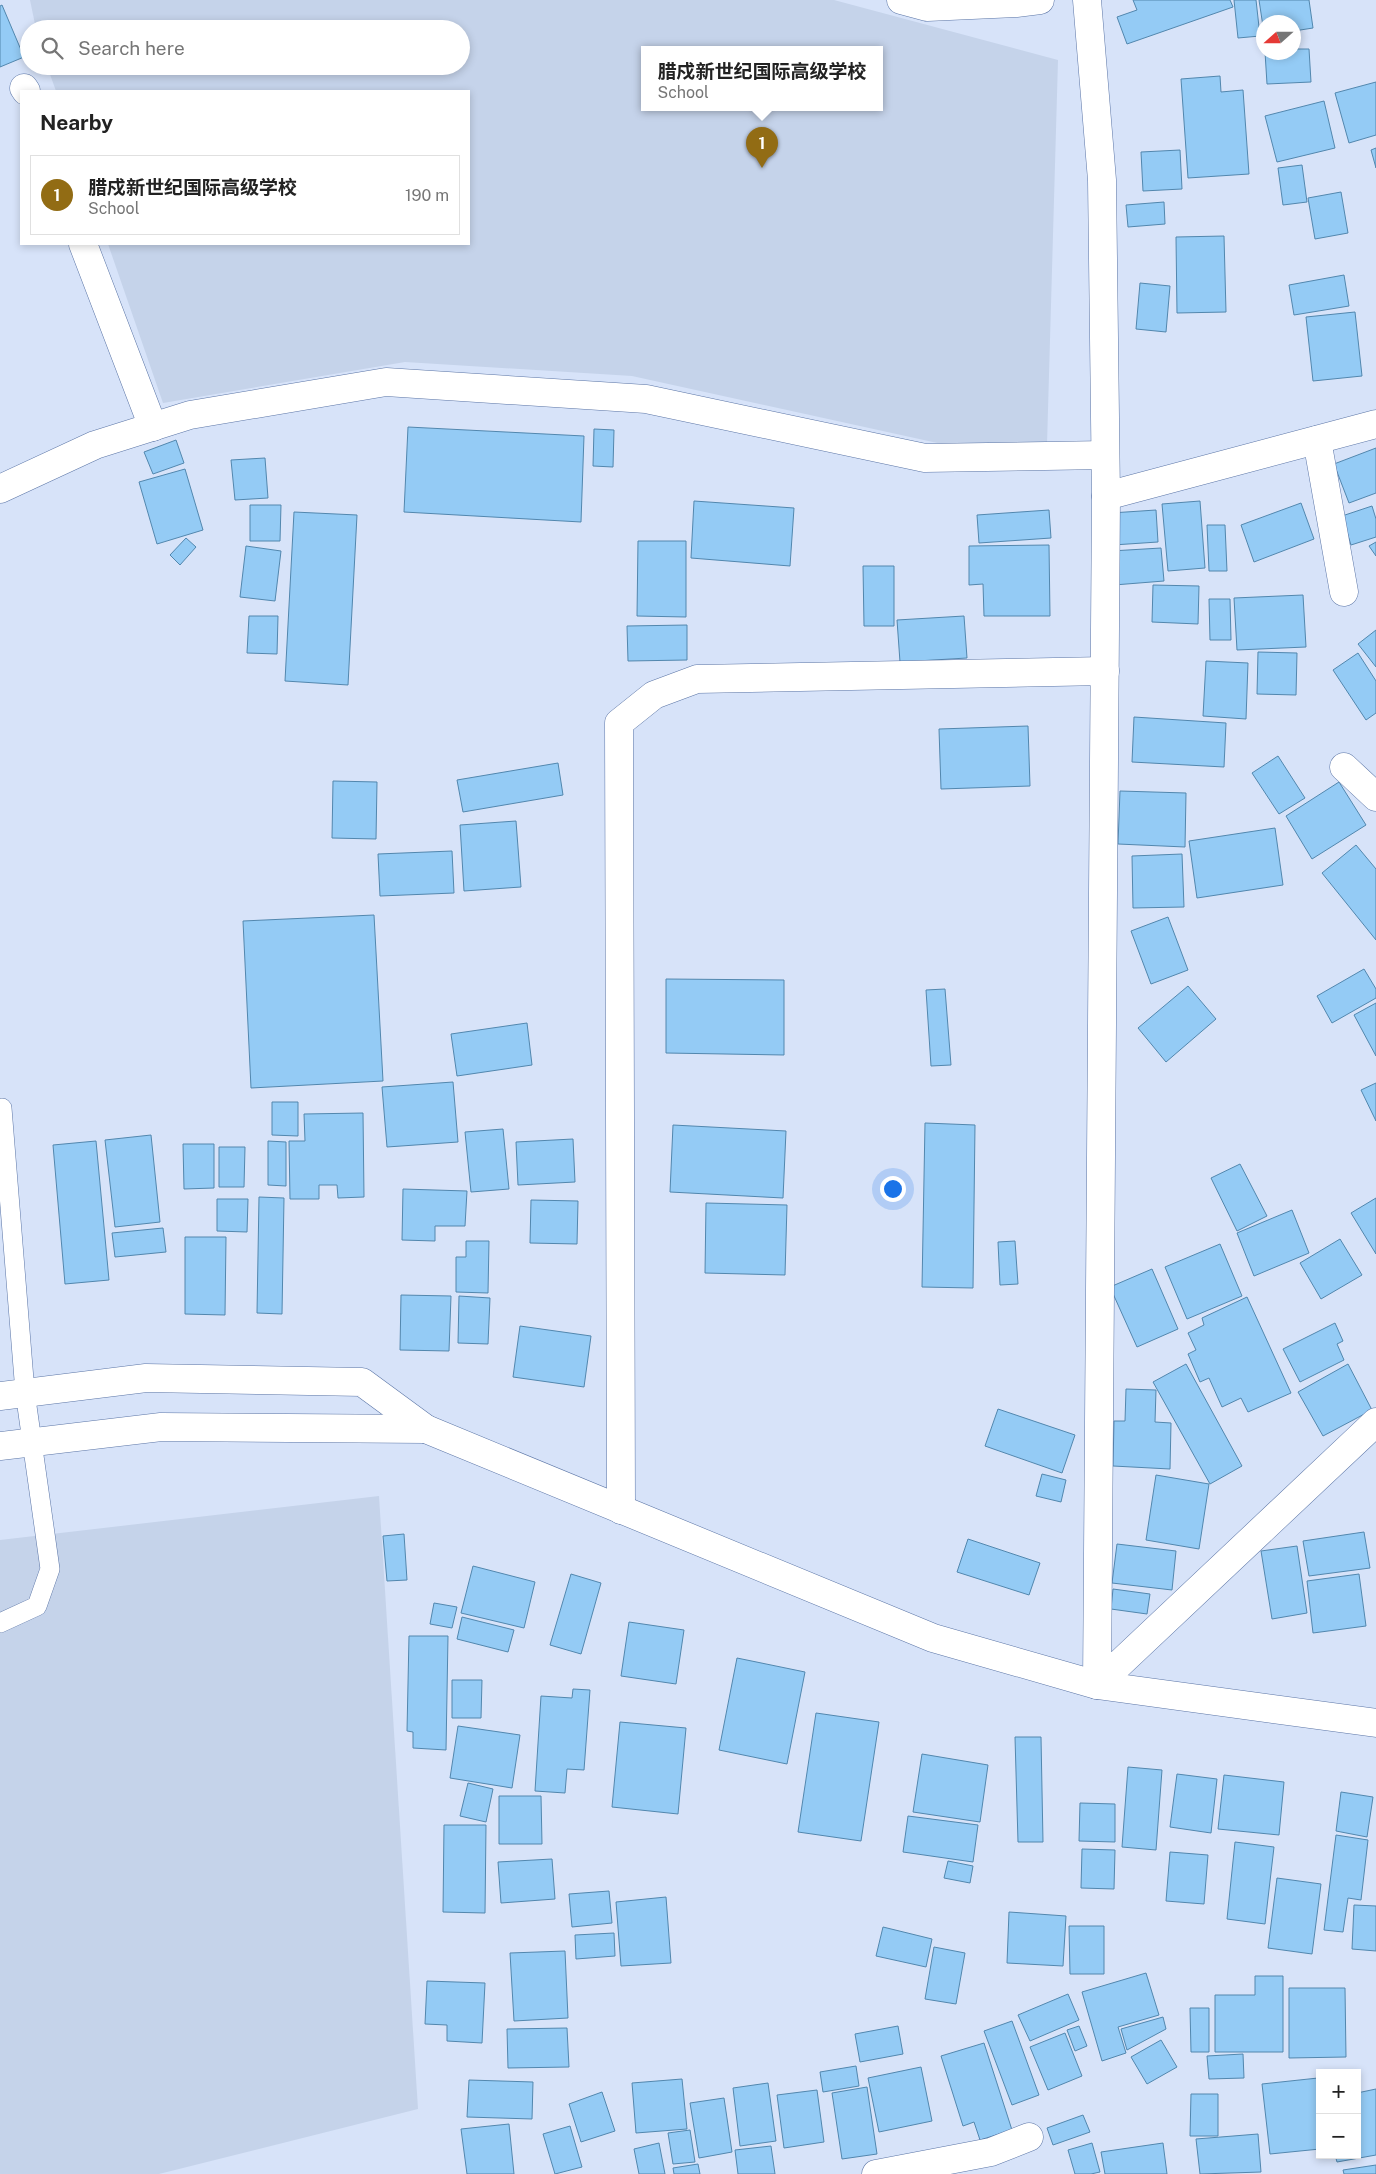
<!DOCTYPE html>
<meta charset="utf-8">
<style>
:root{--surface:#fff;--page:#f6f6f6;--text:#222;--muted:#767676;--line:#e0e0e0;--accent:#926c14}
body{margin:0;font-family:"Public Sans","Noto Sans SC",sans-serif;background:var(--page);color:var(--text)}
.controls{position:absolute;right:15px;bottom:15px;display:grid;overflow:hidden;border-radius:0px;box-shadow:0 2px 8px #0003}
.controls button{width:45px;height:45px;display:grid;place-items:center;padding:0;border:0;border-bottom:1px solid var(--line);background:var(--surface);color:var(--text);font:25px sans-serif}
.compass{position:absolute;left:1256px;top:15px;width:45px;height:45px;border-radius:50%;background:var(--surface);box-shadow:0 2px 8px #0003;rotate:249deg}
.you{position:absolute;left:892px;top:1188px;width:18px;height:18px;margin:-12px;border:4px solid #fff;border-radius:50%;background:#1a73e8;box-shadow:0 0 0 8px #1a73e833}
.badge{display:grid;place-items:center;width:32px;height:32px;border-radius:50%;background:var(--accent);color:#fff;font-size:16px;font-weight:700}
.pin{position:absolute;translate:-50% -41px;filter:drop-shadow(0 1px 2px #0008)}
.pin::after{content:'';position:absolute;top:26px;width:18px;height:15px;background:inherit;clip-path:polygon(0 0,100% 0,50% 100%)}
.popup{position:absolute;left:641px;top:46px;width:242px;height:65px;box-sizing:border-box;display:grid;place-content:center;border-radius:0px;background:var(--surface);filter:drop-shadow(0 1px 4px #0005);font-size:16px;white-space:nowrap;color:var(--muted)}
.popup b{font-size:19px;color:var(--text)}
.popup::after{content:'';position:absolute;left:50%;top:100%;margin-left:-10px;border:10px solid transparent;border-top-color:var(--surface)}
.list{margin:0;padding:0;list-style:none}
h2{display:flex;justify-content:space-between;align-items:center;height:65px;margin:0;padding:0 20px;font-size:21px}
h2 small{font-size:16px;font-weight:400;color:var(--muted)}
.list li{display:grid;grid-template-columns:32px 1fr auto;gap:15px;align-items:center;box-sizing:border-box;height:80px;margin:0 10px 10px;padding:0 10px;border:1px solid var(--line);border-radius:0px}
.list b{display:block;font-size:19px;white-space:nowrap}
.list p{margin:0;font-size:16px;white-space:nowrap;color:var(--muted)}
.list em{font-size:16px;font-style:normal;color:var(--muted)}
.icon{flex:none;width:28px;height:28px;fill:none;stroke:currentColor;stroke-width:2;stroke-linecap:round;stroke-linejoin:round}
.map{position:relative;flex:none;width:1376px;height:2174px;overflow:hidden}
.search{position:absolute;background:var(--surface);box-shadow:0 2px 8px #0003;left:20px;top:20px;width:450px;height:55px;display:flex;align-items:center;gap:12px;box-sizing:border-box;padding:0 18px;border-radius:28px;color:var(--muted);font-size:19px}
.panel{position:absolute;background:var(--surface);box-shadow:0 2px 8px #0003;left:20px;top:90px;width:450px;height:155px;border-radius:0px}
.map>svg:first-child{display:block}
.built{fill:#c5d3ea;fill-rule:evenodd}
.building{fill:#94cbf5;stroke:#5287ae}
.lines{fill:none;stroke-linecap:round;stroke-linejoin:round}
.service-casing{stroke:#5b75a6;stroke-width:20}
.minor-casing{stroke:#5b75a6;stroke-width:29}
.primary-casing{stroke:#5b75a6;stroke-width:29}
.service{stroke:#fff;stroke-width:19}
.minor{stroke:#fff;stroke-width:28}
.primary{stroke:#fff;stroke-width:28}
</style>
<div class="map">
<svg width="1376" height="2174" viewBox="0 0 1376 2174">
<rect width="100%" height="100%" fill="#d7e3f9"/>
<g class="built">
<path d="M30 0H834L1058 60 1047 445 942 444 632 376 405 362 163 403 108 244H469V91H56L47 66H461V29H36ZM644 49H880V107H644Z"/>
<path d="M379 1496 418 2109 159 2174H0V1540Z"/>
</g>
<g class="building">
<path d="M1133 0H1230L1233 7 1127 44 1117 17 1137 10Z"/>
<path d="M1234 0H1256L1260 36 1238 38Z"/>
<path d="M1259 0H1309L1313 28 1294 31V22H1264V33Z"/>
<path d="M2 5 24 57 0 67V6Z"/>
<path d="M1294 49H1309L1311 82 1267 84 1265 52H1294Z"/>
<path d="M1220 76 1221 92 1243 90 1249 174 1188 178 1181 79Z"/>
<path d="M1376 82V135L1349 143 1335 93Z"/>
<path d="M1324 101 1335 148 1277 162 1265 116Z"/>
<path d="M1376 148V168L1371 150Z"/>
<path d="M1180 150 1182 189 1143 191 1141 152Z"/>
<path d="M1302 165 1307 202 1283 205 1278 168Z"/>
<path d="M1341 192 1348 233 1315 239 1308 198Z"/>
<path d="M1164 202 1165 224 1128 227 1126 205Z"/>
<path d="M1224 236 1226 312 1177 313 1176 237Z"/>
<path d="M1344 275 1349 306 1294 315 1289 285Z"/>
<path d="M1140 283 1170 286 1166 332 1136 329Z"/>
<path d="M1355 312 1362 376 1313 381 1306 317Z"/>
<path d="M408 427 584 436 581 522 404 512Z"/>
<path d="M594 429 614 430 613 467 593 466Z"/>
<path d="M176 440 184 463 153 474 144 452Z"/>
<path d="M1376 448V493L1349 503 1334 464Z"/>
<path d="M265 458 268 498 235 500 231 460Z"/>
<path d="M185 469 203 530 157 544 139 482Z"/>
<path d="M694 501 794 508 790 566 691 558Z"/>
<path d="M1200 501 1205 568 1168 571 1162 504Z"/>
<path d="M1301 503 1314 539 1254 562 1241 525Z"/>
<path d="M250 505H281L280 541H250Z"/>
<path d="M1372 506 1376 519V537L1351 545 1342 516Z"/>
<path d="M1049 510 1051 538 979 543 977 515Z"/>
<path d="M1156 510 1158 542 1113 545 1111 513Z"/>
<path d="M294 512 357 515 348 685 285 681Z"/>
<path d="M1207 525H1225L1227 571H1209Z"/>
<path d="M186 538 196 547 180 565 170 555Z"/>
<path d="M638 541H686V617L637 616Z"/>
<path d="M1376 542V556L1369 546Z"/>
<path d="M1049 545 1050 616H984L983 584 969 585V546Z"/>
<path d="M246 546 281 551 275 601 240 597Z"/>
<path d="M1161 548 1164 581 1114 585 1111 551Z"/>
<path d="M863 566H894V626H864Z"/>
<path d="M1153 585 1199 586 1198 624 1152 622Z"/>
<path d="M1303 595 1306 647 1237 650 1234 598Z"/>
<path d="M1209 599H1230L1231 640H1210Z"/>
<path d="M249 616H278L277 654 247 653Z"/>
<path d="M964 616 967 658 900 662 897 620Z"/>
<path d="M687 625V660L628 661 627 626Z"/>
<path d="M1376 630V667L1358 644Z"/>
<path d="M1258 652 1297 653 1296 695 1257 694Z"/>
<path d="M1358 653 1376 681V713L1366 720 1333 670Z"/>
<path d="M1206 661 1248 663 1246 719 1203 716Z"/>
<path d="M1134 717 1226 723 1224 767 1132 762Z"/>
<path d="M1028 726 1030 786 941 789 939 729Z"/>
<path d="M1278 756 1305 798 1279 814 1252 773Z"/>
<path d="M558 763 563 795 463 812 457 780Z"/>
<path d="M333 781 377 782 376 839 332 838Z"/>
<path d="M1339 782 1366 825 1312 859 1286 816Z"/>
<path d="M1120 791 1186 793 1185 847 1118 844Z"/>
<path d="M516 821 521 887 464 891 460 825Z"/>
<path d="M1275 828 1283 885 1197 898 1189 841Z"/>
<path d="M1356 845 1376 869V940L1322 873Z"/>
<path d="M452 851 454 893 380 896 378 854Z"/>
<path d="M1182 854 1184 907 1133 908 1132 856Z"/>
<path d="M374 915 383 1081 251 1088 243 921Z"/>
<path d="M1168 917 1188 970 1151 984 1131 931Z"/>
<path d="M1364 969 1376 989V998L1332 1023 1317 996Z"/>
<path d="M666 979 784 980V1055L666 1053Z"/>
<path d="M1188 986 1216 1019 1166 1062 1138 1028Z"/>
<path d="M945 989 951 1065 931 1066 926 990Z"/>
<path d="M1376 1003V1056L1354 1015Z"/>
<path d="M527 1023 532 1065 457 1076 451 1034Z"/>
<path d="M453 1082 458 1142 387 1147 382 1087Z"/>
<path d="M1376 1083V1121L1361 1090Z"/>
<path d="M272 1102H298V1136L272 1135Z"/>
<path d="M363 1113 364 1197 338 1198 337 1185H319V1199H290L289 1141H305L304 1114Z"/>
<path d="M925 1123 975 1125 973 1288 922 1287Z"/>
<path d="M673 1125 786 1131 783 1198 670 1192Z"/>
<path d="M503 1129 509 1189 471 1192 465 1132Z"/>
<path d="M151 1135 160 1222 115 1227 105 1140Z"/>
<path d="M573 1139 575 1182 518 1185 516 1142Z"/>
<path d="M96 1141 109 1280 65 1284 53 1145Z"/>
<path d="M268 1141 286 1142V1186L268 1185Z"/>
<path d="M183 1144H214V1188L184 1189Z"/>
<path d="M219 1147H245L244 1187H219Z"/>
<path d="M1240 1164 1267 1216 1237 1231 1211 1178Z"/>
<path d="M403 1189 467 1191 465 1226H435V1241L402 1240Z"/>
<path d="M259 1197 284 1198 282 1314 257 1313Z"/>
<path d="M1376 1198V1254L1351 1213Z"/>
<path d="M217 1199H248L247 1232 217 1231Z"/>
<path d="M531 1200 578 1201 577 1244 530 1243Z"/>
<path d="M706 1203 787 1205 785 1275 705 1273Z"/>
<path d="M1292 1210 1309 1253 1254 1276 1237 1233Z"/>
<path d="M163 1228 166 1252 115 1257 112 1233Z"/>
<path d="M185 1237H226L225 1315 185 1314Z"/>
<path d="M1340 1239 1362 1275 1321 1299 1300 1263Z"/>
<path d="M466 1241H489L488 1293 456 1292V1257H466Z"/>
<path d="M1015 1241 1018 1284 1000 1285 998 1242Z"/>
<path d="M1220 1244 1242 1296 1187 1319 1165 1267Z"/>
<path d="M1152 1269 1178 1329 1137 1347 1110 1287Z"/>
<path d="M401 1295 451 1296 449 1351 400 1350Z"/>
<path d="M459 1296 490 1298 488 1344 458 1343Z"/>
<path d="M1247 1297 1291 1393 1248 1412 1241 1398 1222 1407 1209 1378 1200 1382 1188 1354 1196 1350 1188 1333 1204 1325 1202 1318Z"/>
<path d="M1335 1323 1343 1341 1337 1344 1344 1360 1300 1382 1283 1349Z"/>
<path d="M520 1326 591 1336 584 1387 513 1377Z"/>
<path d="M1186 1364 1242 1466 1210 1484 1153 1382Z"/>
<path d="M1348 1364 1372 1410 1323 1436 1298 1392Z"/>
<path d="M1126 1389 1156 1390 1155 1422 1171 1423 1170 1469 1113 1466 1114 1421H1125Z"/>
<path d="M998 1409 1075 1435 1062 1473 985 1446Z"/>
<path d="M1042 1474 1066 1480 1061 1502 1036 1496Z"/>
<path d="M1156 1475 1209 1484 1199 1549 1146 1540Z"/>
<path d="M1364 1532 1370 1568 1309 1576 1303 1541Z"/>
<path d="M404 1534 407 1580 387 1581 383 1536Z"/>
<path d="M968 1539 1040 1563 1029 1595 957 1572Z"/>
<path d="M1117 1544 1176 1551 1172 1590 1112 1583Z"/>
<path d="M1297 1546 1307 1613 1272 1619 1261 1551Z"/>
<path d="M473 1566 535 1582 524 1628 461 1613Z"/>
<path d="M571 1574 601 1583 581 1654 550 1645Z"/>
<path d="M1359 1574 1366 1626 1313 1633 1307 1581Z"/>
<path d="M1113 1589 1150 1594 1147 1614 1111 1609Z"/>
<path d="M434 1603 457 1607 452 1628 430 1624Z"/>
<path d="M462 1617 514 1630 508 1652 457 1639Z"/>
<path d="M629 1622 684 1630 676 1684 621 1676Z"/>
<path d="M409 1636H448L446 1750 413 1748V1732L407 1731Z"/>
<path d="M737 1658 805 1672 787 1764 719 1750Z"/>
<path d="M452 1680H482L481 1718H452Z"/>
<path d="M573 1689 590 1690 584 1770 567 1769 565 1793 535 1791 541 1696 572 1698Z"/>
<path d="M816 1713 879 1722 861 1841 798 1832Z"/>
<path d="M620 1722 686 1728 678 1814 612 1807Z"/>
<path d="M458 1726 520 1735 512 1788 450 1778Z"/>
<path d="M1015 1737H1041L1043 1842H1018Z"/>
<path d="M922 1754 988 1765 980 1822 913 1812Z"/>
<path d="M1128 1767 1162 1770 1156 1850 1122 1847Z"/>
<path d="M1177 1774 1217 1779 1211 1833 1170 1827Z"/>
<path d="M1224 1775 1284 1782 1279 1835 1218 1829Z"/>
<path d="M468 1783 493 1789 486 1822 460 1816Z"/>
<path d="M1341 1792 1373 1797 1367 1837 1336 1831Z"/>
<path d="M499 1796H541L542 1844H499Z"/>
<path d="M1080 1803 1115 1804V1842L1079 1841Z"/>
<path d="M908 1816 978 1825 973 1862 903 1852Z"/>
<path d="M444 1825H486L485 1913 443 1912Z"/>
<path d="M1336 1835 1368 1840 1361 1900 1348 1898 1343 1932 1324 1930Z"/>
<path d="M1235 1842 1274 1847 1265 1924 1227 1919Z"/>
<path d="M1082 1849 1115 1850 1114 1889 1081 1888Z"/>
<path d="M1170 1852 1208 1855 1204 1904 1166 1901Z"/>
<path d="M552 1859 555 1899 501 1903 498 1862Z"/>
<path d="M948 1861 973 1866 970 1883 944 1878Z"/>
<path d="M1277 1878 1321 1884 1312 1954 1268 1948Z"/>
<path d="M609 1891 612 1923 572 1927 569 1894Z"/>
<path d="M666 1897 671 1963 621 1966 616 1902Z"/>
<path d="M1354 1905 1376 1906V1951L1352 1949Z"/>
<path d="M1009 1912 1066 1916 1063 1966 1007 1963Z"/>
<path d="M1069 1926H1104V1974H1070Z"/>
<path d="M883 1927 932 1939 926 1967 876 1956Z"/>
<path d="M614 1933 615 1956 576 1959 575 1935Z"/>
<path d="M934 1947 965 1953 956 2004 925 1999Z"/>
<path d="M565 1951 568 2018 514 2021 510 1953Z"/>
<path d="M1146 1973 1159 2015 1118 2027 1126 2053 1102 2061 1082 1992Z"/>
<path d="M1255 1976H1283V2052H1215V1995H1255Z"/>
<path d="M427 1981 485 1983 482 2043 447 2041V2025L425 2024Z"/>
<path d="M1289 1988H1345L1346 2057 1289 2058Z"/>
<path d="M1068 1994 1079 2020 1030 2041 1018 2015Z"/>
<path d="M1190 2008H1209V2052H1191Z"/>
<path d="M1163 2017 1166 2029 1127 2050 1121 2029Z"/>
<path d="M1012 2021 1039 2095 1012 2105 984 2031Z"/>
<path d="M898 2026 903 2054 860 2062 855 2034Z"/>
<path d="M1079 2026 1087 2046 1075 2051 1067 2030Z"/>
<path d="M567 2028 569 2067 508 2068 507 2029Z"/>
<path d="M1065 2033 1082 2076 1048 2090 1030 2047Z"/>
<path d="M1161 2040 1177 2067 1147 2084 1131 2057Z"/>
<path d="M984 2043 1012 2130 980 2140 974 2122 963 2126 941 2056Z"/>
<path d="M1243 2054 1244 2078 1209 2079 1207 2056Z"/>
<path d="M856 2066 859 2086 823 2092 820 2072Z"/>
<path d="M921 2067 932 2121 879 2132 868 2078Z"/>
<path d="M1318 2078 1320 2149 1270 2154 1262 2084Z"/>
<path d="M682 2079 687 2129 636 2133 632 2083Z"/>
<path d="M469 2080 533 2082 532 2119 467 2117Z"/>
<path d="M768 2083 776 2141 740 2146 733 2088Z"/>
<path d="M867 2087 877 2154 842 2159 832 2093Z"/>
<path d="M1376 2089V2155L1337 2162 1335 2155H1357V2093Z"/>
<path d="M817 2090 824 2142 784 2148 777 2095Z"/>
<path d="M602 2092 615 2131 581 2142 569 2104Z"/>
<path d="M1191 2094H1218V2136H1190Z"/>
<path d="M724 2098 732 2152 699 2158 690 2103Z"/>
<path d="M1083 2115 1090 2132 1053 2145 1047 2128Z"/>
<path d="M509 2124 514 2174H467L461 2129Z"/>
<path d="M570 2126 582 2167 555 2174 543 2134Z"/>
<path d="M690 2130 695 2162 673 2164 668 2133Z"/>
<path d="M1258 2134 1261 2172 1200 2174 1196 2139Z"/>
<path d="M659 2143 665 2174H639L634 2149Z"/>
<path d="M1092 2143 1100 2172 1091 2174H1075L1068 2150Z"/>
<path d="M1163 2143 1167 2174H1105L1101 2152Z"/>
<path d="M771 2146 775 2174H738L735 2150Z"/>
<path d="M698 2164 700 2174H674L673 2168Z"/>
<path d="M1376 2165V2174H1344L1343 2170Z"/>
</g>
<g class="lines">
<g class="service-casing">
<path id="service" d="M0 1623 37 1606 50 1569 25 1392 2 1108"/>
</g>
<g class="minor-casing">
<g id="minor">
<path d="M901 0 927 7 1016 3 1040 0"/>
<path d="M1087 0 1102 180 1106 496 1097 1685 1376 1422"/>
<path d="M24 88 26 91"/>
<path d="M83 244 153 427"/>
<path d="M1317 440 1344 592"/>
<path d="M0 489 95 445 190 415 386 382 646 399 925 458 1105 455"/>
<path d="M1106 496 1376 424"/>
<path d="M1344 767 1376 797"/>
<path d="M621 1510 619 723 654 695 697 679 1105 671"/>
<path d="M876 2174 991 2152 1029 2137"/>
</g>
</g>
<g class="primary-casing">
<g id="primary">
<path d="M0 1396 146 1378 362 1382 426 1429 933 1638 1097 1685 1376 1723"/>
<path d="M0 1446 161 1427 426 1429"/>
</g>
</g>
<use href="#service" class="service"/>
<use href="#minor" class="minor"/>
<use href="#primary" class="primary"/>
</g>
</svg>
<div class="controls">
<button>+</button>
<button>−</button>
</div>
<svg class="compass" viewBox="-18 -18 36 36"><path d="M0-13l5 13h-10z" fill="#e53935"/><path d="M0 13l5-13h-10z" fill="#767676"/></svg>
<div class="you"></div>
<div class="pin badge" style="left:762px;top:168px">1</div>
<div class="popup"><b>腊戍新世纪国际高级学校</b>School</div>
<div class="search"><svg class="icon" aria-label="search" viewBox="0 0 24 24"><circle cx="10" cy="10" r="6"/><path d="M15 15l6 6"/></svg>Search here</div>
<section class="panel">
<h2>Nearby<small></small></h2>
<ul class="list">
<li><span class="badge">1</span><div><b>腊戍新世纪国际高级学校</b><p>School</p></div><em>190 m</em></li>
</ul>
</section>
</div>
